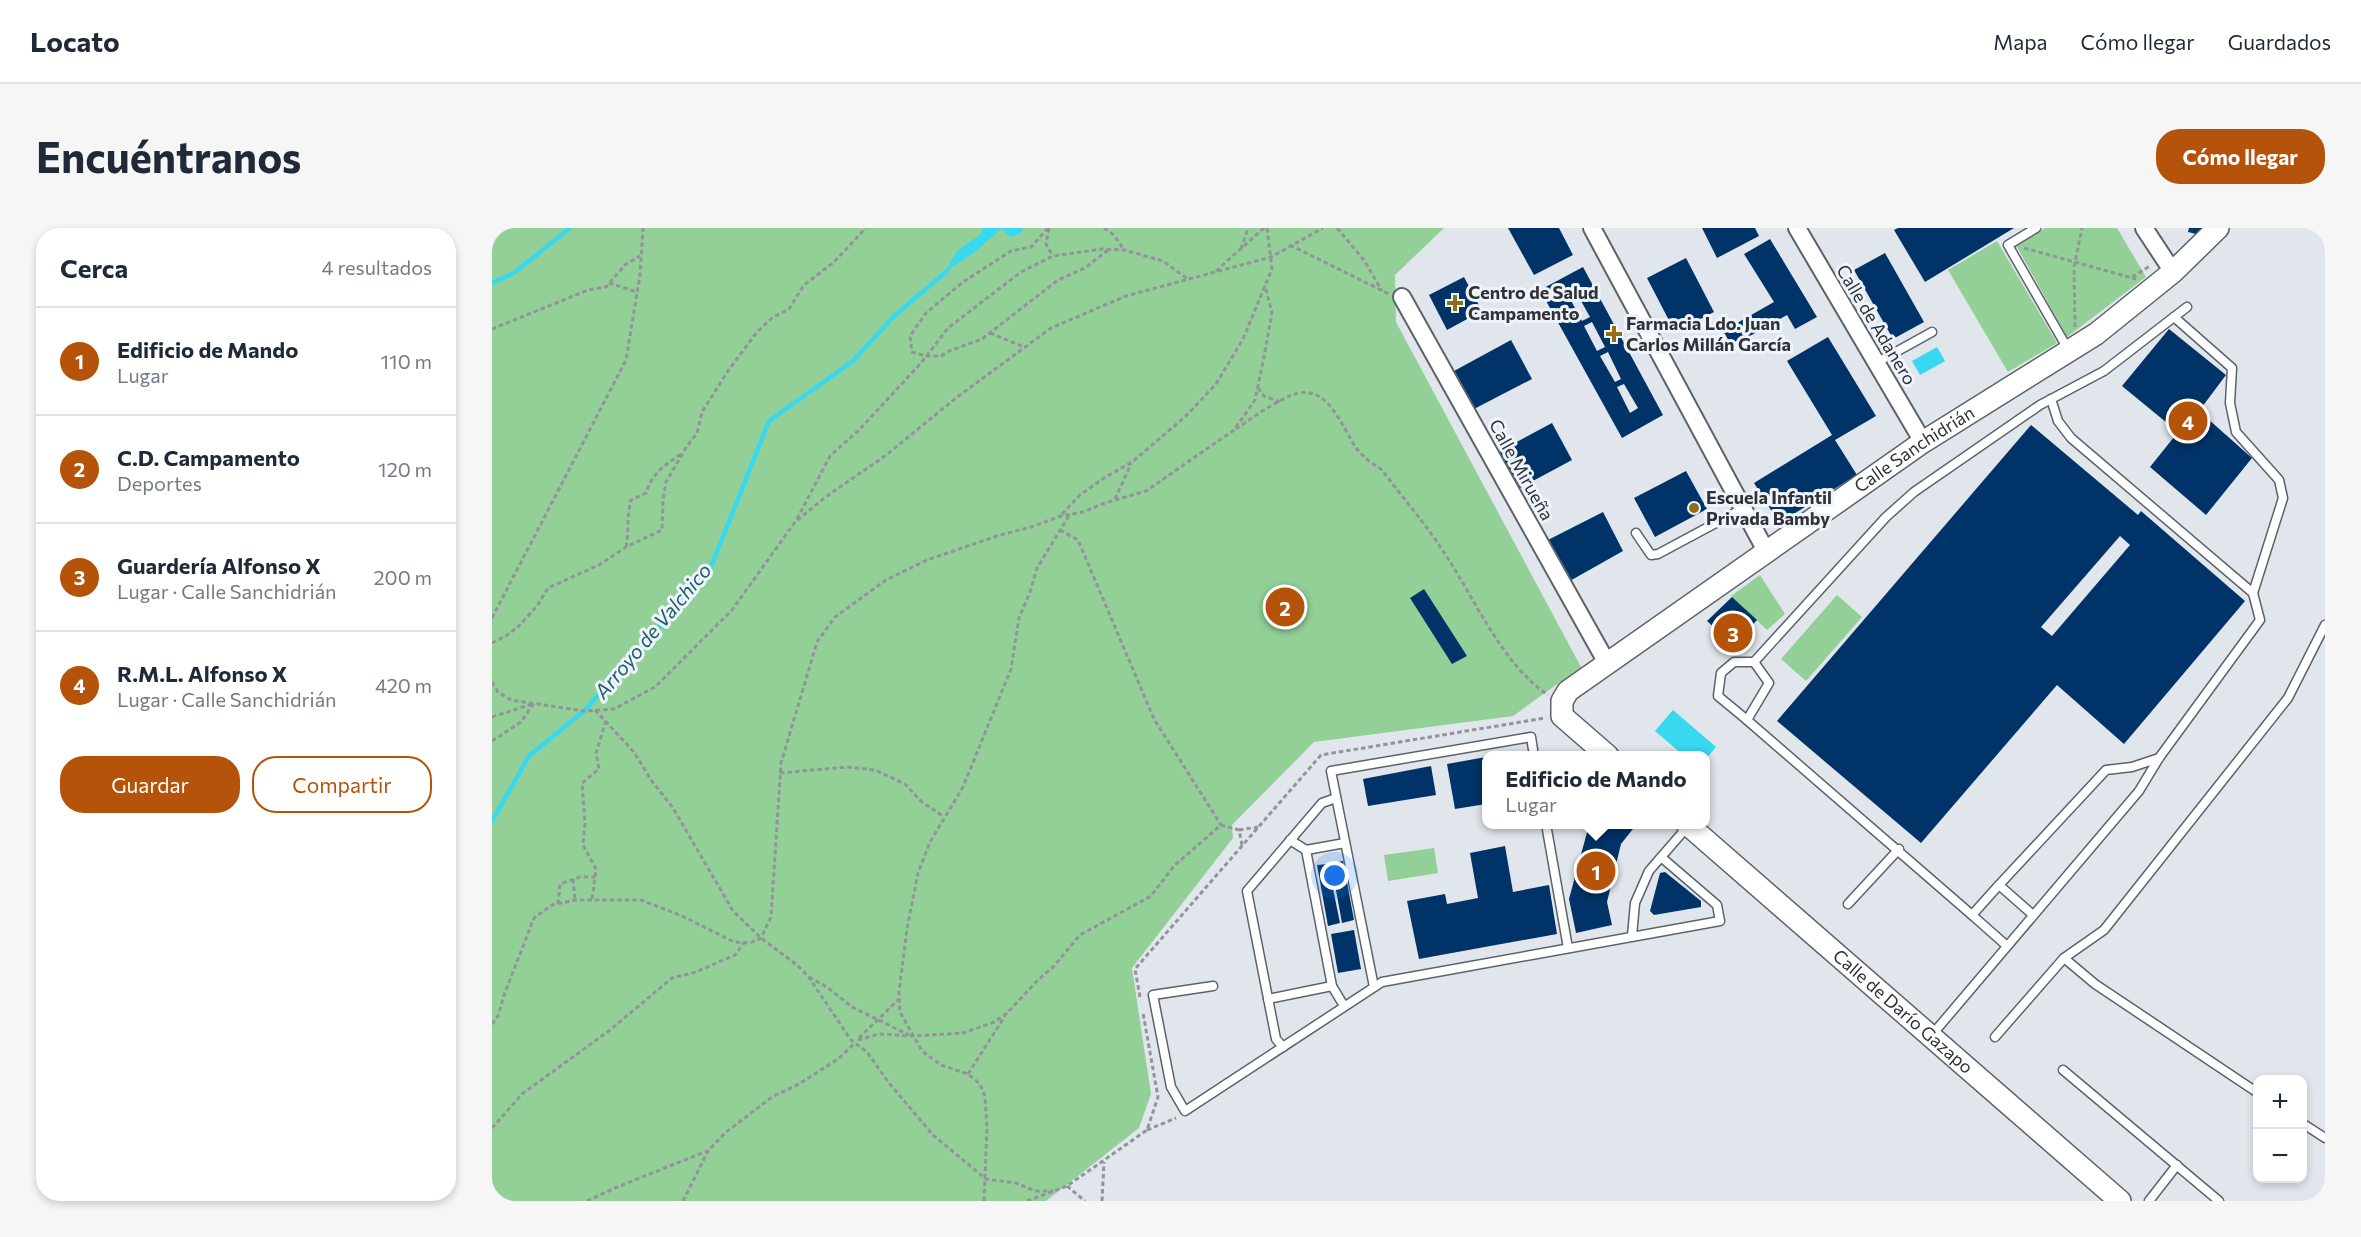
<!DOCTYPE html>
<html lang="es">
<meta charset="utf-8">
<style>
:root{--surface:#fff;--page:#f6f6f7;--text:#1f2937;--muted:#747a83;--line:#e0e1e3;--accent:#b45309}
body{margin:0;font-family:Commissioner,sans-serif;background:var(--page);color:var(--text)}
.controls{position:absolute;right:18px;bottom:18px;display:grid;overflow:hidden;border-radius:12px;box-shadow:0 3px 9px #0003}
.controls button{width:54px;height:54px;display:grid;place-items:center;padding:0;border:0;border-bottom:2px solid var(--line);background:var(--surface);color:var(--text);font:30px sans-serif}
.you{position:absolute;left:843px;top:648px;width:21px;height:21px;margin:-15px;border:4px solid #fff;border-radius:50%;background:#1a73e8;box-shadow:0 0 0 9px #1a73e833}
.badge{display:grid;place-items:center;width:39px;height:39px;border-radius:50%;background:var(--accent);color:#fff;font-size:20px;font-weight:700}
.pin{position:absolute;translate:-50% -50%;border:3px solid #fff;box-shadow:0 2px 6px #0006}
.popup{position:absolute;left:990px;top:523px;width:228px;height:78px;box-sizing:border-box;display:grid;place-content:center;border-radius:12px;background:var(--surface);filter:drop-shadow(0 2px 4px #0005);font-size:20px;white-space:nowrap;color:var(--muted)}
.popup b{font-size:22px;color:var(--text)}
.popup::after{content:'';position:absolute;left:50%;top:100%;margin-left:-12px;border:12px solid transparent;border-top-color:var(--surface)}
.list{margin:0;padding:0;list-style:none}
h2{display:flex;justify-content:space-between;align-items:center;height:78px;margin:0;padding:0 24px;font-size:26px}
h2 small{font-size:20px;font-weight:400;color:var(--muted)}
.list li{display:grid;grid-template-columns:39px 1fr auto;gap:18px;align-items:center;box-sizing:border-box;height:108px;padding:0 24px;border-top:2px solid var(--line)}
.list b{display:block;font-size:22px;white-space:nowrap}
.list p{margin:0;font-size:20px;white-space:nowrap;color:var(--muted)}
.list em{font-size:20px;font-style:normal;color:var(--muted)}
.actions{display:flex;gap:12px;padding:18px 24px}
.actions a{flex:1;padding:14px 0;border:2px solid var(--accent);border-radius:24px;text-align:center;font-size:21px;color:var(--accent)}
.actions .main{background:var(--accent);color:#fff}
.map{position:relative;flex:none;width:1833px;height:973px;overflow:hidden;border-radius:24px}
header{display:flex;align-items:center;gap:36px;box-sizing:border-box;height:84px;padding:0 30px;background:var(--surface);border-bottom:2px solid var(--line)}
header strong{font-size:28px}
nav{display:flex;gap:33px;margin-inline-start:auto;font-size:21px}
.intro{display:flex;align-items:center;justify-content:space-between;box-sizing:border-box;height:144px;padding:0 36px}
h1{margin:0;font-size:42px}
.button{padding:15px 27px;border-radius:24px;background:var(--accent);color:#fff;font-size:21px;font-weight:700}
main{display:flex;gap:36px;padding:0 36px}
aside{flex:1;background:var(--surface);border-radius:24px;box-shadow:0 3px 9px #0003}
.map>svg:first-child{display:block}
.green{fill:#92d098}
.water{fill:#37d8f0}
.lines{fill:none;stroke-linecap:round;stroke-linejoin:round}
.stream{stroke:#37d8f0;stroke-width:4.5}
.building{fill:#003367;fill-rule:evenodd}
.service-casing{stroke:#5d6268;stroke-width:11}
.minor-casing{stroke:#5d6268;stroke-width:20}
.tertiary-casing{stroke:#5d6268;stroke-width:24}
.path{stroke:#919499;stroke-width:3;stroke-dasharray:4.5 3;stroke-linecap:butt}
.service{stroke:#fff;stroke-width:8}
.minor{stroke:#fff;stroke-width:16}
.tertiary{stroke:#fff;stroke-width:21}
.poi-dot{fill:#916f15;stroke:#eef4fb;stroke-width:2}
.labels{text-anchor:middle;stroke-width:6;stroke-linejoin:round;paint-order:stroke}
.poi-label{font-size:18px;font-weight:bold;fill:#303235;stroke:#eef4fb;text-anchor:start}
.street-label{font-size:18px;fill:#303235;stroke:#eef4fb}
.water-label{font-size:20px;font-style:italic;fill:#1f5d67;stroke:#eef4fb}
</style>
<header>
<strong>Locato</strong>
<nav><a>Mapa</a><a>Cómo llegar</a><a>Guardados</a></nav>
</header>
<div class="intro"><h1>Encuéntranos</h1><a class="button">Cómo llegar</a></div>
<main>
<aside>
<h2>Cerca<small>4 resultados</small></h2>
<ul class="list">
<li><span class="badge">1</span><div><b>Edificio de Mando</b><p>Lugar</p></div><em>110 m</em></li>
<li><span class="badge">2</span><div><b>C.D. Campamento</b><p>Deportes</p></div><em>120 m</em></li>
<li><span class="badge">3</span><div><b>Guardería Alfonso X</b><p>Lugar · Calle Sanchidrián</p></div><em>200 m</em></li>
<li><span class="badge">4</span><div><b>R.M.L. Alfonso X</b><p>Lugar · Calle Sanchidrián</p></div><em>420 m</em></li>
</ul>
<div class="actions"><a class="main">Guardar</a><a>Compartir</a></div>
</aside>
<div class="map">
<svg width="1833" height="973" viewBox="0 0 1833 973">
<rect width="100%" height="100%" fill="#e1e6ed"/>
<g class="green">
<path d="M0 0H952L903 47 904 94 1089 439 1021 488 822 514 740 597 741 610 640 740 659 866 647 900 554 973H0Z"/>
<path d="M1553 0H1625L1654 49 1575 109 1524 17Z"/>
<path d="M1505 13 1565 115 1516 144 1456 42Z"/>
<path d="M1268 347 1293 386 1275 402 1239 368Z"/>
<path d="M1345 367 1370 389 1314 453 1289 431Z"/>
<path d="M942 620 946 645 896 653 892 627Z"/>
</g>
<g class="water">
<path d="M491 0H531L528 6 518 9 510 0 484 23 452 45 466 22 488 7Z"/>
<path d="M1445 119 1453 133 1428 147 1420 133Z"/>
<path d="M1181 482 1224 519 1214 531V528L1191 527 1163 503Z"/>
</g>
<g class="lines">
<g class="stream">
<path d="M0 55 22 45 78 0"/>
<path d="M0 593 37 528 92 483 217 344 277 193 361 133 402 88 455 43"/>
</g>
</g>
<g class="building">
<path d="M1016 0H1067L1081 27 1042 47Z"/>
<path d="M1210 0H1263L1267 8 1225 30Z"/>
<path d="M1406 0H1522L1433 54 1402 2Z"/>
<path d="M1697 0H1714L1712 8 1696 4Z"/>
<path d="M1278 11 1325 89 1303 101 1295 87 1240 118 1231 103 1282 74 1252 26Z"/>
<path d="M1393 25 1432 94 1401 111 1362 42Z"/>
<path d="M1194 30 1222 84 1183 104 1155 50Z"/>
<path d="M1091 39 1171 187 1130 210 1048 62ZM1084 64 1098 89 1090 93 1076 67ZM1100 94 1113 119 1105 123 1092 98ZM1116 124 1129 151 1123 154 1108 128ZM1132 156 1146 180 1138 185 1125 159Z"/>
<path d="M972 49 990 83 955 102 937 67Z"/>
<path d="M1677 101 1734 147 1707 183 1760 230 1714 287 1658 239 1686 204 1630 158Z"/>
<path d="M1336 109 1384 188 1343 212 1365 247 1287 295 1262 255 1340 207 1295 133Z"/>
<path d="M1019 112 1040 151 982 181 962 143Z"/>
<path d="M1060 195 1080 232 1026 261 1006 224Z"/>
<path d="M1539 197 1646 287 1649 283 1753 373 1632 516 1565 457 1429 615 1285 493ZM1628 308 1638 317 1560 408 1549 399Z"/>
<path d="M1194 243 1215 281 1163 309 1142 270Z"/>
<path d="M1111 284 1131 323 1076 354 1054 313Z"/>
<path d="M932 361 975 428 960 436 918 370Z"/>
<path d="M1240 369 1265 392 1242 417 1215 393Z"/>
<path d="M994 529V576L963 581 955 536Z"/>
<path d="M939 538 944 567 876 578 871 551Z"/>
<path d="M1097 597H1144L1129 616 1115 674 1120 697 1084 705 1077 671Z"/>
<path d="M1013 618 1021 664 1057 657 1065 706 927 731 915 673 953 666 955 676 986 670 978 625Z"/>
<path d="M851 633 862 692 850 695 839 635Z"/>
<path d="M836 636 848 695 836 698 825 637Z"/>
<path d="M1173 644 1209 673V679L1162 687 1158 683 1168 645Z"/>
<path d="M862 702 869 741 846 745 839 706Z"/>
</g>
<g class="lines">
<g class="service-casing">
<g id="service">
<path d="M1544 0 1516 17 1577 123"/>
<path d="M1682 89 1740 140 1738 175 1744 204 1787 252 1791 270 1761 365"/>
<path d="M1384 135 1440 104"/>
<path d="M1144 305 1159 327 1166 326 1250 281"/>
<path d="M1255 492 1226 468 1229 445 1242 434H1262"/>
<path d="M1054 596 1076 720"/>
<path d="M798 612 814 622 853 615"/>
<path d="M814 622 840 758 852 778"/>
<path d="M1507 657 1614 542 1640 539 1667 530"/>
<path d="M1356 676 1407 621"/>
<path d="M1480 687 1255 492 1277 455 1262 434 1394 289 1422 264 1548 177 1612 143 1695 79"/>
<path d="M1140 708 1143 675 1157 643 1196 598"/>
<path d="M1515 718 1480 687 1507 657 1541 687"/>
<path d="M1572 730 1603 756 1766 865"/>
<path d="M721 758 661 767 679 859 693 883 890 754 1228 693 1225 677 1169 629"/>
<path d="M882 759 839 543 1039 509 1042 528"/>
<path d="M776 771 840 758"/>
<path d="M1439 808 1647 563 1667 530 1768 392 1761 365 1579 210 1566 193 1559 171"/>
<path d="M1503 809 1572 730 1612 702 1796 470 1833 397"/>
<path d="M791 819 784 811 755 663 830 575 844 570"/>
<path d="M1571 842 1727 973"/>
<path d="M1810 895 1833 910"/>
<path d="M1657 973 1685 937"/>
</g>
</g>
<g class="minor-casing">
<g id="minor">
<path d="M1100 0 1274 323"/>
<path d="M1305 0 1431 214"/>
<path d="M1652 0 1681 44"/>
<path d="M910 69 1115 435"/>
</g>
</g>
<g class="tertiary-casing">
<g id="tertiary">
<path id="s1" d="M1116 528 1070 488V473L1076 463 1431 214 1604 106 1681 44 1726 0"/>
<path id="s2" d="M1195 596 1628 973"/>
</g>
</g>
<g class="path">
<path d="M556 0 539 19 519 23 471 54 434 85 418 108 420 124 434 128H449L457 123 490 111 566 52 593 40 616 22"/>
<path d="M557 0 554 16 561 28"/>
<path d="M612 0 622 7 632 22"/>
<path d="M845 0 872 32 890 63"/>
<path d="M798 17 897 66"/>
<path d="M1532 20 1644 51"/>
<path d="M749 21 756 0"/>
<path d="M724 43 772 0"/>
<path d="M1640 49 1658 38"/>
<path d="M117 55 145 64"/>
<path d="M1583 99 1582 39 1590 0"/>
<path d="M0 101 96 62 114 59 134 36 148 28"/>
<path d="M498 105 532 119"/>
<path d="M766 160 772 168 788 174"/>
<path d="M744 201C761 189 781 175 800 167 836 153 849 199 865 221 872 230 881 236 890 242 910 269 933 295 951 323 983 370 1008 434 1056 467"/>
<path d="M623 271 639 236"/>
<path d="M570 286 588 267 612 250 640 234 694 188 724 156 751 111 780 41 775 0"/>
<path d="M305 291 338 228 367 202 429 135 456 100 529 44 561 28 610 21 632 22 671 33 697 52"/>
<path d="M568 302 586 312 662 491 729 597"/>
<path d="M134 319C137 304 135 284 139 272L154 265C160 245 174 236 191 225"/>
<path d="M0 390 134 132 148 47 151 0"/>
<path d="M0 415 14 408 27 398 45 378 56 360 107 337 134 319 170 302 171 271 174 254 195 218 205 205 210 184 236 143 265 104 280 90 297 81 312 57 342 34 374 0"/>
<path d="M0 454 6 464 19 472 92 483 122 481 163 459 240 382 303 294 335 268 393 228 464 170 559 100 634 68 779 29 831 0"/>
<path d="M103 482 142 524 159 552 181 580 241 683 269 710 305 737 316 748 359 812 375 824 397 855 441 907 494 951 524 955 543 963H561"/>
<path d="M0 489 40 476"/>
<path d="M0 513 29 494 42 475"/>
<path d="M288 545 355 539 383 542 413 556 430 574 452 589"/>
<path d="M747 602 766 599"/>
<path d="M81 651 83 672"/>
<path d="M100 671 104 641 91 617 93 596 90 555 107 541 104 525 114 493"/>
<path d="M66 676 68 656 88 649H103"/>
<path d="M317 749 335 759 360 779 417 807"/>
<path d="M648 769 643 741 829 527 1053 490"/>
<path d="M0 796 6 788 12 767 42 690 60 677 83 672H149L190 688 242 714 258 715 269 710 279 689 289 535 325 414 343 389 394 352 435 332 508 307 539 299 569 288 591 284 613 275 654 263 742 202 763 172 771 134 780 85 773 57"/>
<path d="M367 810 407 771"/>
<path d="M366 812 387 806 420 808 471 805 502 794 514 786 546 752 561 739 588 707 659 668 682 638 729 597 747 602 750 617"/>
<path d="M476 846 513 788"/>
<path d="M0 900 30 866 118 802 180 750 204 744 243 727 252 715"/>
<path d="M655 902 684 890"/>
<path d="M575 958 593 973"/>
<path d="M95 973 123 960 215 923"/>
<path d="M191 973 216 923 233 905 280 869 307 856 346 831 363 815"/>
<path d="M492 973 495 900 493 868 488 856 476 846 449 837 430 823 408 784 407 764 415 701 426 645 438 614 471 559 519 441 527 390 538 364 545 340 578 286"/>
<path d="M535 973 575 958 655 902 666 869 651 785"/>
<path d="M610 973 612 934"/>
</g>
<use href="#service" class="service"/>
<use href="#minor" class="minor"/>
<use href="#tertiary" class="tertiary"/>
</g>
<g class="poi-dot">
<path d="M960 66h6v6h6v6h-6v6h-6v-6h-6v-6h6z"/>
<path d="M1119 97h6v6h6v6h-6v6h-6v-6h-6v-6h6z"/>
<circle cx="1202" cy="280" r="6"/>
</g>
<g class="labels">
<g class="poi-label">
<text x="976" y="71">Centro de Salud<tspan x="976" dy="21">Campamento</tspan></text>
<text x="1134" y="102">Farmacia Ldo. Juan<tspan x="1134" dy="21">Carlos Millán García</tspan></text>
<text x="1214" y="276">Escuela Infantil<tspan x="1214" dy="21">Privada Bamby</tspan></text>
</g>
<g class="street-label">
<text transform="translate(1384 97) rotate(59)" y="6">Calle de Adanero</text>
<text dy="6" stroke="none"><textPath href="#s1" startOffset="510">Calle Sanchidrián</textPath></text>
<text transform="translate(1029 242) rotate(61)" y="6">Calle Mirueña</text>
<text dy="6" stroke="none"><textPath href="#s2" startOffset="286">Calle de Darío Gazapo</textPath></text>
</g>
<g class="water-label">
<text transform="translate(161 403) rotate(-50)" y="7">Arroyo de Valchico</text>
</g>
</g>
</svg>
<div class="controls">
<button>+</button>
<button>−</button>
</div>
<div class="you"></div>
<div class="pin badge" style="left:1104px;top:643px">1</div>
<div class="popup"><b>Edificio de Mando</b>Lugar</div>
<div class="pin badge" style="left:793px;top:379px">2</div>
<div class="pin badge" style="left:1241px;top:405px">3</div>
<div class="pin badge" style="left:1696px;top:193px">4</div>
</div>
</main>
